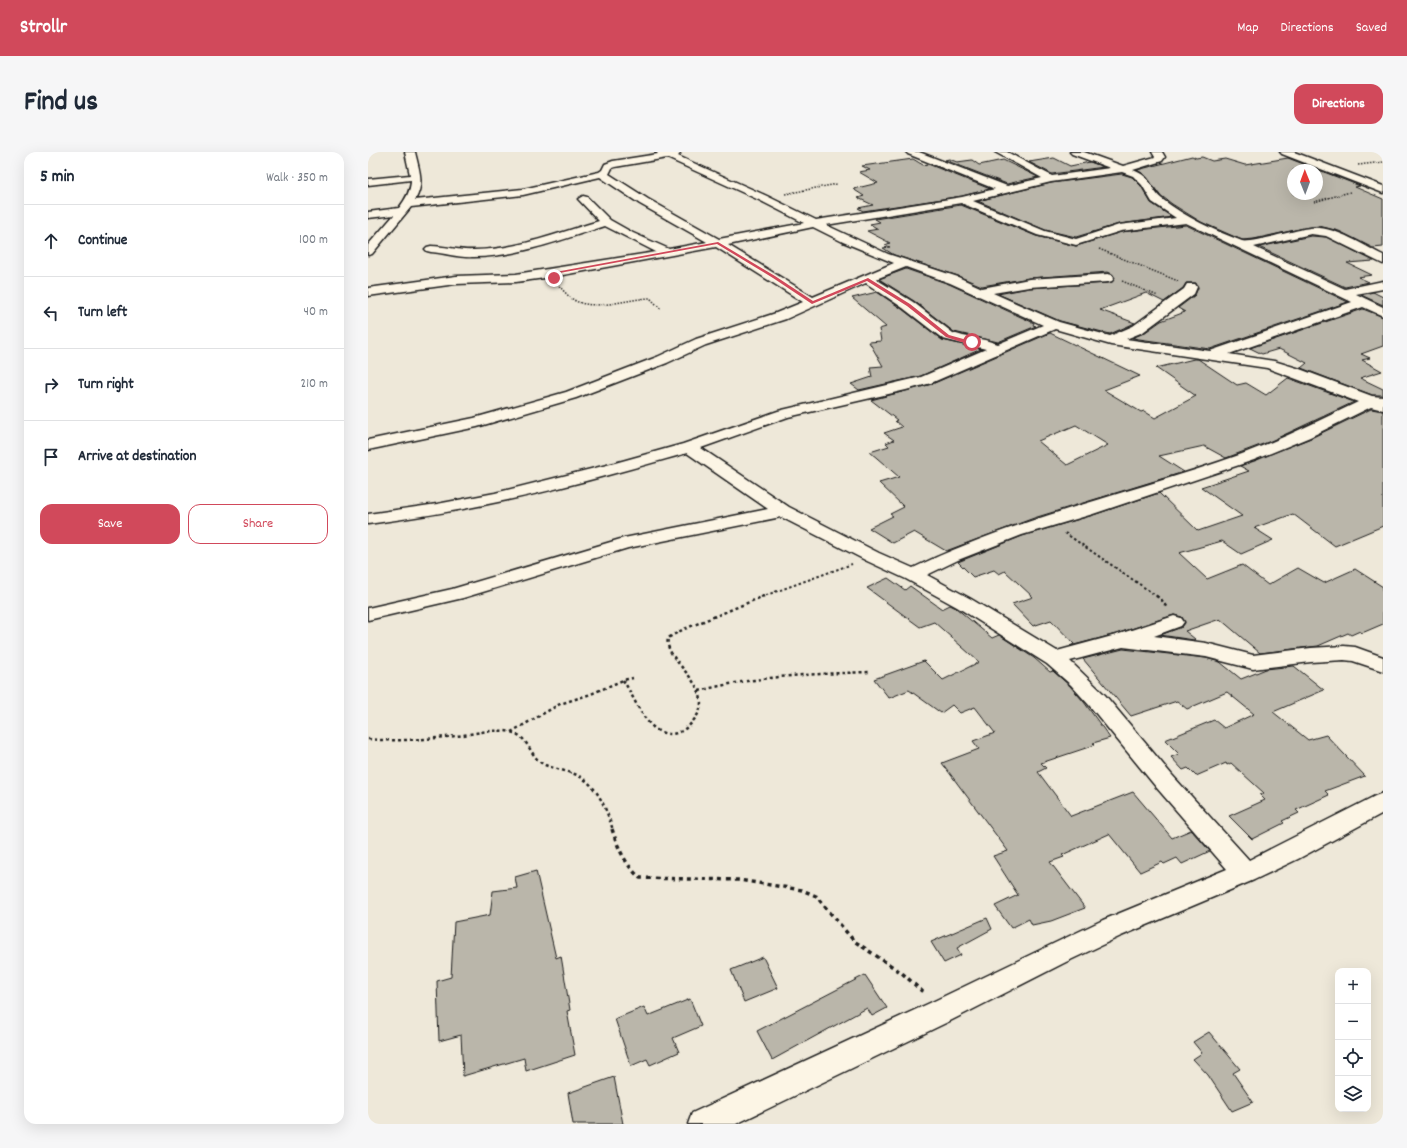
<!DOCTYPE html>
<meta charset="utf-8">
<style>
:root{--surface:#fff;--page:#f6f6f7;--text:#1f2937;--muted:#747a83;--line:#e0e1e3;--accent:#d1495b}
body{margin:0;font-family:Dekko,sans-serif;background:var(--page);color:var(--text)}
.controls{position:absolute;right:12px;bottom:12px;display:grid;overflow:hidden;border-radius:8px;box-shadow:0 4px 16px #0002}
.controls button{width:36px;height:36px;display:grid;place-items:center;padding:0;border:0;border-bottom:1px solid var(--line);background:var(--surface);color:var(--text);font:20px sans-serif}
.compass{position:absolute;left:919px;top:12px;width:36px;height:36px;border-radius:50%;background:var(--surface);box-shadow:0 4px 16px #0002;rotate:359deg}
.stop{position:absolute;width:12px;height:12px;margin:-9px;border:3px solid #d1495b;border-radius:50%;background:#fff}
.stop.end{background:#d1495b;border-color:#fff;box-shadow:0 1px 4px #0008}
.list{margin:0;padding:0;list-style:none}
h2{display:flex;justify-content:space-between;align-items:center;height:52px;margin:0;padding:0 16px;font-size:17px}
h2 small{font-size:13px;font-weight:400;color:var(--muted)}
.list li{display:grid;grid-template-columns:26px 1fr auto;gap:12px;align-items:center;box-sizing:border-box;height:72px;padding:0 16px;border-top:1px solid var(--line)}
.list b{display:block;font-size:15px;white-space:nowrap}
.list em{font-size:13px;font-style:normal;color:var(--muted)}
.actions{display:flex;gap:8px;padding:12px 16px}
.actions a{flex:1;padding:9px 0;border:1px solid var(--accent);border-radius:12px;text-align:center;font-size:14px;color:var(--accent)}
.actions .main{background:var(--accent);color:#fff}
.icon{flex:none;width:22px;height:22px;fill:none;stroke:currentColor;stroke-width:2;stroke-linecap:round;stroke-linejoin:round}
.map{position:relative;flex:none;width:1015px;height:972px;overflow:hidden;border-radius:12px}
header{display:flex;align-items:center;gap:24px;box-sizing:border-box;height:56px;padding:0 20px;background:var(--accent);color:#fff}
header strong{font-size:19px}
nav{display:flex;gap:22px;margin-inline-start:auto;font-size:14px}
.intro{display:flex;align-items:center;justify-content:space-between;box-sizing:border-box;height:96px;padding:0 24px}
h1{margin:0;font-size:28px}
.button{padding:10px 18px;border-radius:12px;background:var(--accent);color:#fff;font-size:14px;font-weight:700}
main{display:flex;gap:24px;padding:0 24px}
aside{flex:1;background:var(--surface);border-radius:12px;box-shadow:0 4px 16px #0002}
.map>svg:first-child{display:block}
.building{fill:#bab6aa;stroke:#1c1c1c;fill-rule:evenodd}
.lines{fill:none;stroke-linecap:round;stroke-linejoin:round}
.minor-casing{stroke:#1c1c1c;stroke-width:3}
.path-far3{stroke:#1c1c1c;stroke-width:1.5;stroke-dasharray:1.5 1.5;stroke-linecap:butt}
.path-far2{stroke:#1c1c1c;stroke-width:2;stroke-dasharray:2.5 2.5;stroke-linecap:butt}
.path-far1{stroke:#1c1c1c;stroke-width:2.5;stroke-dasharray:3 3;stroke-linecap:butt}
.path{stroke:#1c1c1c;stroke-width:3.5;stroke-dasharray:4 4;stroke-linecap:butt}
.minor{fill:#fcf5e5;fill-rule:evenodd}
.route{fill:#d1495b}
</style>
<header>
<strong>Strollr</strong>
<nav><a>Map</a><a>Directions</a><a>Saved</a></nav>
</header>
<div class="intro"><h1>Find us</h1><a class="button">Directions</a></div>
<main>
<aside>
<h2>5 min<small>Walk · 350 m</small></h2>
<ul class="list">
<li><svg class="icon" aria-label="ahead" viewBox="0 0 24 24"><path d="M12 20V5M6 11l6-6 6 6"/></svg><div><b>Continue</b></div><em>100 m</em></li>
<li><svg class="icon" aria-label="left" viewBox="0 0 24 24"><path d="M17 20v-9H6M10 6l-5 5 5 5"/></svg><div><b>Turn left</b></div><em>40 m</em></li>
<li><svg class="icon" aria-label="right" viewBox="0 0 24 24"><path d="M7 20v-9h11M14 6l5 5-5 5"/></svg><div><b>Turn right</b></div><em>210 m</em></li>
<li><svg class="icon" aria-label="arrive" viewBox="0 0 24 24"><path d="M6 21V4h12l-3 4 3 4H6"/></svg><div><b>Arrive at destination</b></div></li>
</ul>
<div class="actions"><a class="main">Save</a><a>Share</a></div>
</aside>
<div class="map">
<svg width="1015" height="972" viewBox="0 0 1015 972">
<rect width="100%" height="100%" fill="#eee8d9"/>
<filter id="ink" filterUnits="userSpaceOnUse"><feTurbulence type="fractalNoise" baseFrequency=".025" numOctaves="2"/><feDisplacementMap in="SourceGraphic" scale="8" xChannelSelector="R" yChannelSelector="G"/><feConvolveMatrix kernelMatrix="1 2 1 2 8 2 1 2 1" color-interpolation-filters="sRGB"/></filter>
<g filter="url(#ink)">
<g class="building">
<path d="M824 4 828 6 834 5 844 9 857 7 877 13 920 6 992 34 987 35 1015 47V95L1005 96 971 79 951 74 936 76 886 87 874 88 833 70 804 52 791 42 777 23 769 18ZM925 18H949V42H925Z"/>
<path d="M686 6 702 14 722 10 736 15 684 22 661 10Z"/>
<path d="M545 7 555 13 560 12 622 37 594 44 495 59 490 56 505 53 490 46 496 44 485 37 510 31 491 20 502 18 494 14Z"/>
<path d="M581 7 589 10 604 8 611 13 635 8 670 25 639 32 577 8Z"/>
<path d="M754 22 764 25 773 34 783 51 804 65 751 72 708 85 677 78 610 49 683 31Z"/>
<path d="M593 53 668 84 708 94 753 80 818 73 980 150 842 197 764 186 776 181 793 169 817 160 810 156 827 143 830 136 828 131H818L815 136 796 150 778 141 732 158 767 171 742 182 692 169 630 142 661 136 740 131 744 130 747 127 744 122 740 120 661 126 614 134 590 124 526 103 515 96 522 95 517 93 522 91 499 79 510 77 502 72 512 70 507 67Z"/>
<path d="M943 84 958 85 1006 109 979 111 1004 123 990 125 1001 130 977 135 891 95Z"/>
<path d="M538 117 581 132 666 171 665 173 668 174 630 190 586 180 546 149 511 127Z"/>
<path d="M509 140 534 157 574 188 613 197 553 224 491 238 483 232 504 225 502 215 515 214 501 190 513 189 511 177 518 175 484 146Z"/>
<path d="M1005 140 1015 145V153L993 143Z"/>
<path d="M995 157 1015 165V194L993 202 1002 206 994 208 1014 219 992 226 1015 237V243H1004L933 216 939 211 911 197 894 202 882 196Z"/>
<path d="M682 181 772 224 736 238 773 260 776 259 787 266 828 244 788 216 826 207H830L869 233 878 231 898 243 920 226 986 250 903 289 858 306 836 294 791 304 816 320 666 366 578 399 546 380 525 391 501 376 525 364 522 362 536 355 511 331 531 325 502 300 521 294 518 291 526 288 516 281 534 275 527 269 529 268 503 248 564 232ZM708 273 740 293 699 313 670 289Z"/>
<path d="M1003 257 1015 259V374L967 394 925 362 886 376 905 388 873 402 854 389 811 401 839 427 874 413 900 433 930 416 956 431 987 417 1015 435V472L994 481 992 479 983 483 980 481 950 494 892 501 852 467 817 479 827 487 826 488 792 483 814 475 817 471 814 465 806 463 748 482 702 494 706 492 683 468 665 474 644 452 665 445 637 419 631 422 626 418 605 425 590 410 654 384 725 363 791 341 830 379 874 364 833 335 881 319 872 314 943 286Z"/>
<path d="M520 426 537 438 542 434 574 457 582 453 588 456 624 486 631 483 666 506 682 520 685 519 702 534 716 550 742 586 725 591 727 593 673 611 678 616 670 620 703 664 765 640 804 686 823 678 842 699 814 712 809 706 796 712 794 710 772 720 741 682 694 703 696 705 682 710 717 756 683 769 664 773 661 767 643 776 627 754 650 743 625 704 640 699 574 611 611 597 605 589 627 581 607 555 592 561 584 553 573 561 541 538 521 546 506 527 556 509 575 528 611 510 566 470 552 475 499 436Z"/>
<path d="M755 497 838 506 852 510 873 527 898 517 926 514 956 538 905 560 940 588 958 583 997 624 957 639 961 643 928 658 931 661 914 669 916 671 884 687 861 664 897 648 892 643 896 641 863 611 859 613 858 611 828 624 820 616 815 618 803 605 811 602 797 588 846 568 856 576 886 562 859 540 819 557 809 549 763 564 715 507Z"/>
<path d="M168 719 188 806 193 804 202 858 199 859 207 903 158 919 156 906 95 924 93 883 71 889 69 829 83 825 86 770 122 763 125 739 149 736 147 725Z"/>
<path d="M619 766 624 777 589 796 593 803 576 811 563 790Z"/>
<path d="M395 805 410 836 376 850 363 818Z"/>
<path d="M497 823 519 856 504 864 499 856 404 908 389 879Z"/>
<path d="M322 847 333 874 305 886 311 900 282 913 279 907 263 914 247 867 276 855 280 864Z"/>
<path d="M841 880 872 917 865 921 885 950 864 959 840 923 825 907 834 901 825 890Z"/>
<path d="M246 925 255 972H205L200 941Z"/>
</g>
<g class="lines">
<g class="minor-casing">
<g id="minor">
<path d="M37 0H47C51 18 57 31 47 48L155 37 231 20 234 18 237 12 245 9 290 2 288 0H310L312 2 310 4 399 44 448 68 594 45 627 37 540 2 538 0H551L639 34 674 26 627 0H639L684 24 742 16 704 2 702 0H716L755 14 787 5 784 0H794L797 5 794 9 765 18C785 25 782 38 794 47 817 65 847 79 874 89 882 92 930 77 942 76 966 73 994 93 1015 103V112L958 84 943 82 886 95 977 137 1015 129V137L988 142 1015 155V164L995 155 861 202 906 209 929 216 1004 244 1015 245V258L1003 255 942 285 886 308 725 362 654 383 590 408 559 423 603 447 689 499 748 483 806 464 813 466 816 470 813 474 786 484 838 491 885 503 943 496 976 494 987 495 1015 505V519L985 509 976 508 943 510 885 517 838 505 755 495 702 509 737 543 804 623 881 708 1007 644 1015 641V661L930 707 886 728 753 784 698 810 584 868 368 972H320L324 961 564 850 735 768 859 717 788 635 721 553 703 533 679 512 589 455 538 427 499 409 413 365 260 396 95 446 0 468V456L84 437 256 386 400 357 319 301C255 319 190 338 125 351 84 360 42 366 0 372V362L69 352 127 341 247 311 315 292 410 259 553 225 618 197 575 187 535 156 498 131 418 167 338 193 299 211 208 246 109 275 0 298V288L106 266 198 240 289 205 328 187 408 161 435 150 348 95 184 125 148 130 88 132 0 144V136L88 124 148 122 288 100 237 74C195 87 150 105 106 105 91 106 77 101 63 100L59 99 57 97 59 95 63 94C77 94 91 99 106 98 148 98 190 81 231 69L210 47 215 44 219 45 242 68 265 81 301 97 339 90 272 52 232 25 155 43 43 55 4 102 0 103V93L26 63 0 66V60L31 56C37 48 43 39 43 28L0 33V27L42 23ZM299 6 391 48 436 71 351 87 280 47 241 22 244 16 247 15ZM754 20 765 24 774 33 784 50 808 66 751 73 708 87 677 79 605 49 683 30ZM593 51 669 83 708 93 753 79 818 71 984 150 842 199 758 187 775 180 826 142 829 135 827 132H819L816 137 765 174 742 184 691 170 625 141 661 135 740 130 744 129 746 126 744 123 740 122 661 127 614 136 590 125 520 102 458 73ZM445 75 475 90 526 111 445 145 360 93ZM538 115 582 131 675 173 630 192 617 188 595 184 585 181 545 150 508 127ZM687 177 743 193 899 216 990 250C952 268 914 287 874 302 765 341 650 365 545 416L511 401 421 355 333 296 420 265 538 238 563 231Z"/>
<path d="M912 0H926L1015 34V41L914 2Z"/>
</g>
</g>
<g class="path-far3">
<path d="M990 13 1015 10"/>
<path d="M417 42 469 32"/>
<path d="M946 50 982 40"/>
<path d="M731 97 810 129"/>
<path d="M754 129 790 144"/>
<path d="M191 134C197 140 202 147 210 150 230 158 261 147 282 146L293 157"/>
</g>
<g class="path-far2">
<path d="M697 381 790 445"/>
<path d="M393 445 484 412"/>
</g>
<g class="path-far1">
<path d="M788 444 793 447 799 456"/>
<path d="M255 528C265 543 271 562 285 575 290 580 297 582 304 582 312 581 320 576 325 569 354 536 294 510 300 486L314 478 396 444"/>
<path d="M331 539C387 524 444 522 502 520"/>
<path d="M143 580 192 552 223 542 255 528 265 526"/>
<path d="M0 587C30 590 59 587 88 584 106 582 128 575 146 581 161 586 162 606 177 613 187 617 199 619 209 623 230 633 238 657 245 678"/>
</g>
<path class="path" d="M244 677C250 696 257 712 272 726L371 728 434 738 448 744 486 789 534 821 557 842"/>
<use href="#minor" class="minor"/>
</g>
</g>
<path class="route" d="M350 90 407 124 445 149 500 126 542 152 581 183 606 190 604 191 593 190 578 185 539 154 499 129 444 152 405 126 349 92 186 122 188 126 186 128 182 121Z"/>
</svg>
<div class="controls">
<button>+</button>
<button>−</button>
<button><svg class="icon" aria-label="locate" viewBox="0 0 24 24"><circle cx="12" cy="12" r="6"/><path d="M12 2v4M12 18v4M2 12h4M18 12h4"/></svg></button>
<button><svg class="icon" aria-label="layers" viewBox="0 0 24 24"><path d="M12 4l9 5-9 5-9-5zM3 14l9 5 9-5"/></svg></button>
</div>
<svg class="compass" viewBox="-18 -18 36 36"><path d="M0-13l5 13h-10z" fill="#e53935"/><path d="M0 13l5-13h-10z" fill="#747a83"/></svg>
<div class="stop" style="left:604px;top:190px"></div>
<div class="stop end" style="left:186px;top:126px"></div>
</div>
</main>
